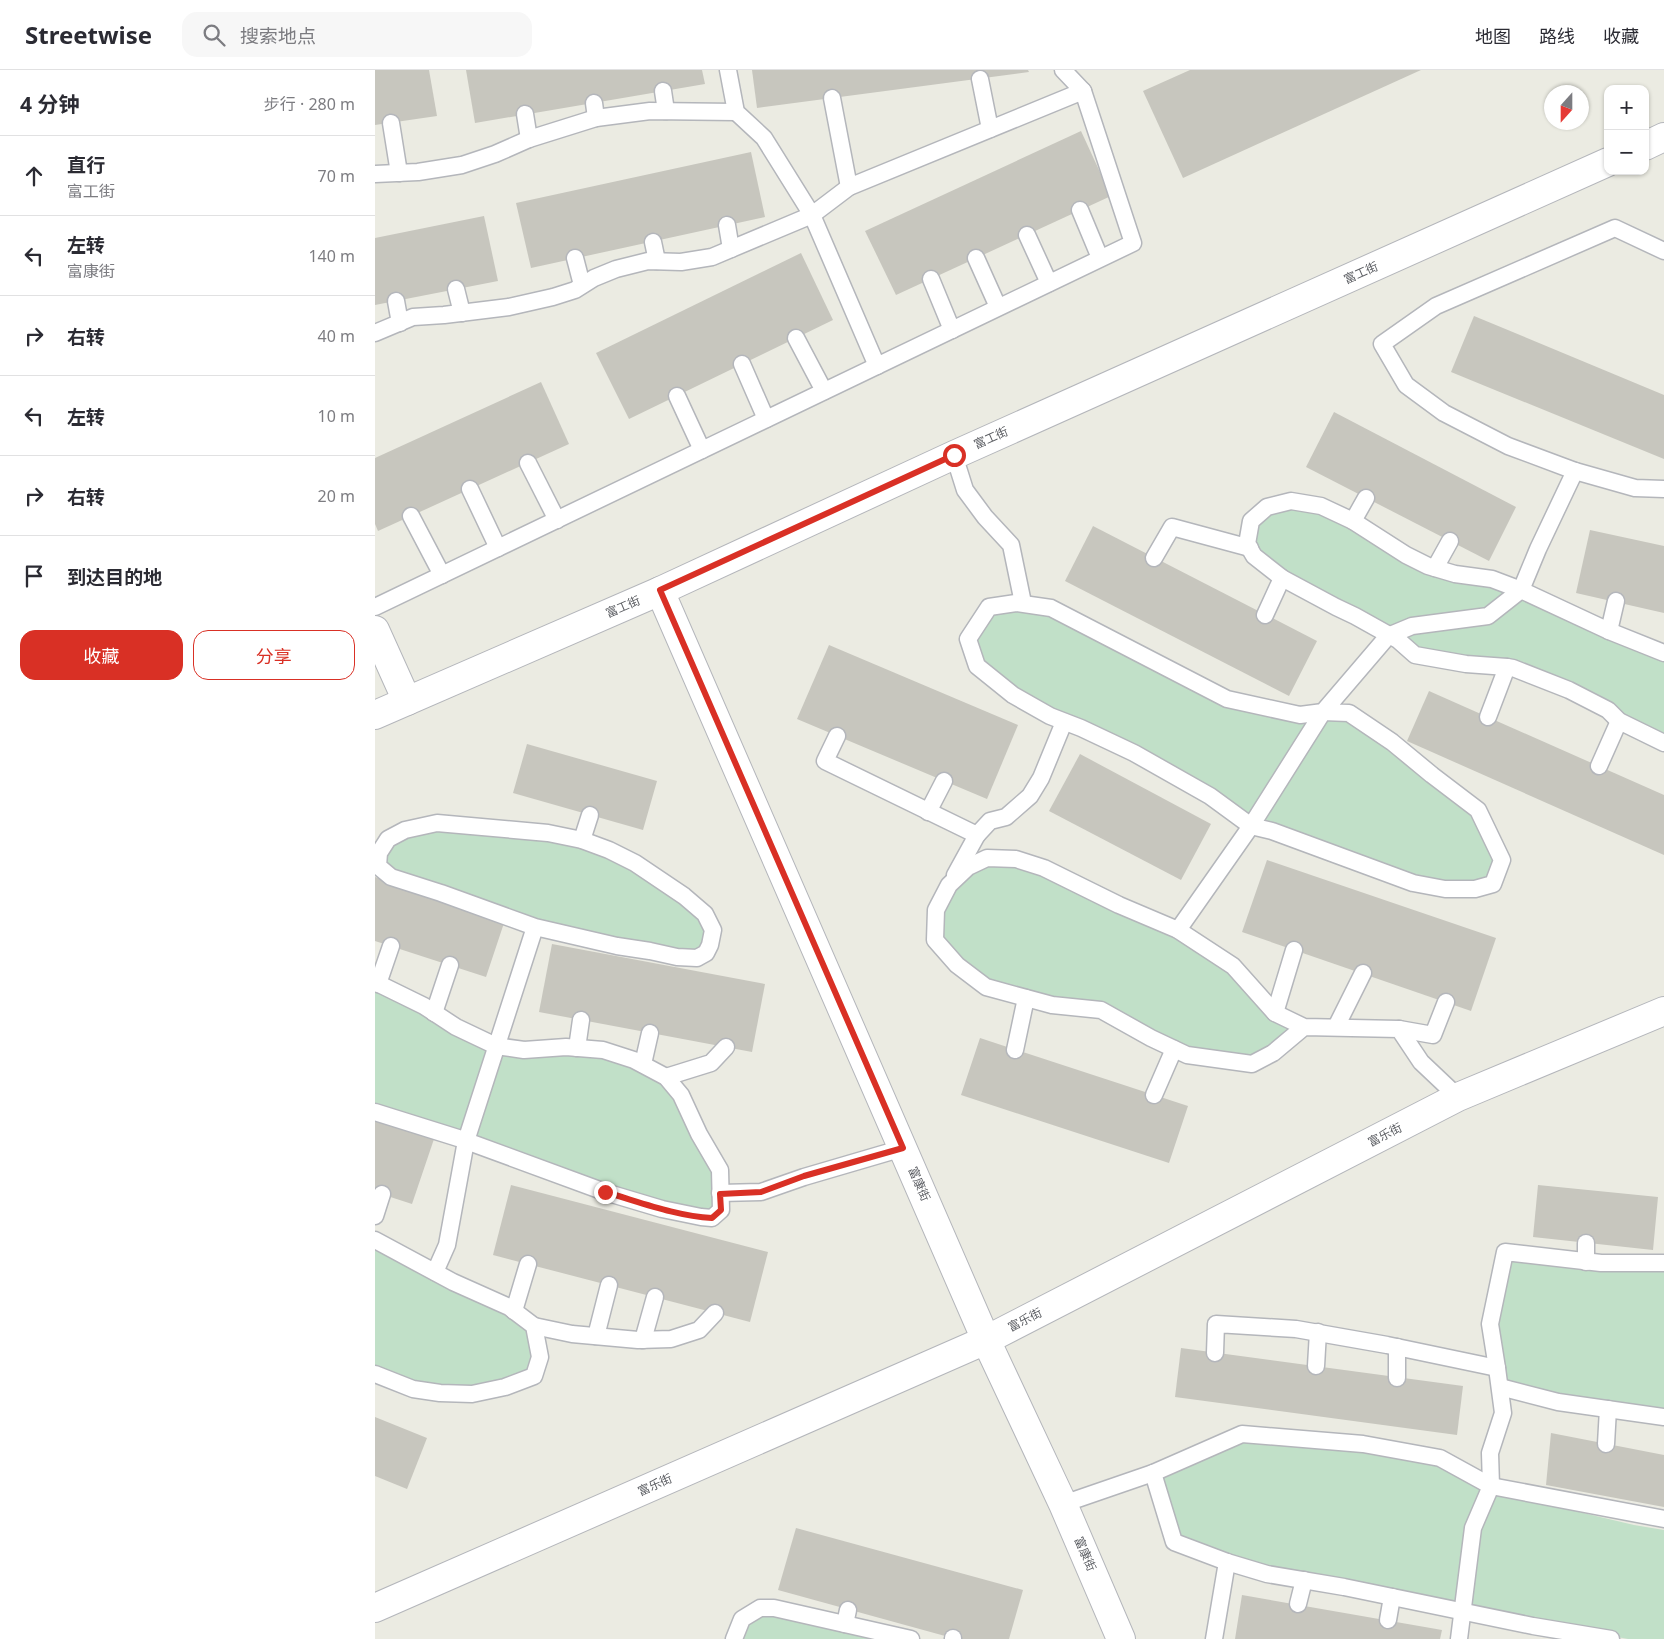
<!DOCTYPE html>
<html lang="zh">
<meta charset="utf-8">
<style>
:root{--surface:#fff;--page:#f7f7f7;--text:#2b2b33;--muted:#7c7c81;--line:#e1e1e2;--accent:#d93025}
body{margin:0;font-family:"Noto Sans","Noto Sans SC",sans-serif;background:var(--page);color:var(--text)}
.controls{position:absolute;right:15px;top:15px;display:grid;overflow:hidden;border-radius:10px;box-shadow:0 1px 4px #0004}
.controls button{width:45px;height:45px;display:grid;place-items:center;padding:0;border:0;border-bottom:1px solid var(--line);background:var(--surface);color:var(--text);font:25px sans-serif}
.compass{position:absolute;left:1169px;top:15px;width:45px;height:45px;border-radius:50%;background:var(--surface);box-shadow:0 1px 4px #0004;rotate:201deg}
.stop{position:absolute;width:15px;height:15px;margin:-11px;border:4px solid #d93025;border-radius:50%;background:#fff}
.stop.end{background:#d93025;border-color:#fff;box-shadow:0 1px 5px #0008}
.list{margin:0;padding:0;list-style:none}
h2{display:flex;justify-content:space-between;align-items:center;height:65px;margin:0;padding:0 20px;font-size:21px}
h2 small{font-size:16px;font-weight:400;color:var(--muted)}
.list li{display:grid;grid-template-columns:32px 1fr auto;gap:15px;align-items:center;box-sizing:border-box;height:80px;padding:0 20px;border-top:1px solid var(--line)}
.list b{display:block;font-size:19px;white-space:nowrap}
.list p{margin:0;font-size:16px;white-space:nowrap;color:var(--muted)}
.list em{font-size:16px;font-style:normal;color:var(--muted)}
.actions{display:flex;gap:10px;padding:15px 20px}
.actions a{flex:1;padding:11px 0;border:1px solid var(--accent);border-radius:15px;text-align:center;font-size:18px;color:var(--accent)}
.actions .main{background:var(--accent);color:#fff}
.icon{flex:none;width:28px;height:28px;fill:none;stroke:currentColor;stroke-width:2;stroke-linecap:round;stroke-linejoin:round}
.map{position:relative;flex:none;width:1289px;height:1569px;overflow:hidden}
header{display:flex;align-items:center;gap:30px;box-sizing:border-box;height:70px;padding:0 25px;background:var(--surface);border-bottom:1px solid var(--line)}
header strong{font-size:24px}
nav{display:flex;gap:28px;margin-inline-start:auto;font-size:18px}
.search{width:350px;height:45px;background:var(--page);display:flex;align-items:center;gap:12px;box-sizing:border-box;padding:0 18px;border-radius:15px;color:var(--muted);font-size:19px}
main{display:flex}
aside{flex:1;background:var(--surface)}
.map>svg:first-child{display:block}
.green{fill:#c1e0c8}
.building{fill:#c7c6be}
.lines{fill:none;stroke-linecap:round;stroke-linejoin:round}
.service-casing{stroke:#b4b6bb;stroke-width:19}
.minor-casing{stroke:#b4b6bb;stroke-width:30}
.tertiary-casing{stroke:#b4b6bb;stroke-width:30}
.service{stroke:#fff;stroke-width:16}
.minor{stroke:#fff;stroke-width:28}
.tertiary{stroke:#fff;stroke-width:28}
.route{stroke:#d93025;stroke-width:6}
.labels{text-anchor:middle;stroke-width:4.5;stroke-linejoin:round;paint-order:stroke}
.street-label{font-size:12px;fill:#5a5c61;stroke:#fff}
</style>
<header>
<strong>Streetwise</strong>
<div class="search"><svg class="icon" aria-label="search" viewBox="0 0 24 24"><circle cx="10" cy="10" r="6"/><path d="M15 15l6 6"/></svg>搜索地点</div>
<nav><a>地图</a><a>路线</a><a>收藏</a></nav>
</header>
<main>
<aside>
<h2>4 分钟<small>步行 · 280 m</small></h2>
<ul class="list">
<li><svg class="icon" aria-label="ahead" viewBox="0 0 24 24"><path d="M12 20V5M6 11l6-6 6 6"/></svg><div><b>直行</b><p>富工街</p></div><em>70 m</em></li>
<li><svg class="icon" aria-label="left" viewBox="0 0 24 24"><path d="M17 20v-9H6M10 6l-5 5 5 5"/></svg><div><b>左转</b><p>富康街</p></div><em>140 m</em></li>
<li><svg class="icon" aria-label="right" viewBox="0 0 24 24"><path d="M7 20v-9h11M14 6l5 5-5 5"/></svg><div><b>右转</b></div><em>40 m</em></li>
<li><svg class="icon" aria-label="left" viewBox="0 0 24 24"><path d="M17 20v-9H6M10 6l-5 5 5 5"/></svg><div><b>左转</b></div><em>10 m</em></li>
<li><svg class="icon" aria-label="right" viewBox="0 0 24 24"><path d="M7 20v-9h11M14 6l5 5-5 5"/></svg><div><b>右转</b></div><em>20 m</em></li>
<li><svg class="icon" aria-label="arrive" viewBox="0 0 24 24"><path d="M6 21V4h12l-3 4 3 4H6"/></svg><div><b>到达目的地</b></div></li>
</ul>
<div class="actions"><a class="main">收藏</a><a>分享</a></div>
</aside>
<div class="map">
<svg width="1289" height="1569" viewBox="0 0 1289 1569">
<rect width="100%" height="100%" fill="#ebebe2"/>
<g class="green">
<path d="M917 435 945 439 1029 488 1141 520 1111 543 1013 563 910 506 876 474 878 454 893 441Z"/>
<path d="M1149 523 1289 585V671L1195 618 1041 583 1020 566 1114 550Z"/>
<path d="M616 538 675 540 848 630 942 646 876 753 690 649 616 604 595 570Z"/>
<path d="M949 646 970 648 1100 742 1123 789 1114 809 1099 815 1043 809 884 752Z"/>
<path d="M63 759 145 763 228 781 326 845 329 864 327 874 318 884 168 855 7 795 14 773Z"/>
<path d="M613 793 639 794 671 805 768 851 816 878 852 901 887 942 913 960 897 975 875 985 816 980 721 930H697L618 914 578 883 567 866 566 840 593 802Z"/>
<path d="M0 915 115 979 88 1067 0 1038Z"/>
<path d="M125 981 226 983 287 1010 302 1029 342 1100 343 1138 335 1143 289 1134 98 1069Z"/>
<path d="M0 1172 158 1257 162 1287 155 1304 96 1321 39 1317 0 1300Z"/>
<path d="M1134 1189 1289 1199V1343L1183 1326 1131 1313 1123 1253Z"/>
<path d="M866 1372 985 1379 1061 1392 1109 1418 1082 1537 892 1497 804 1468 787 1408Z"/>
<path d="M1119 1422 1259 1455 1289 1460V1569H1253L1092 1539 1101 1458Z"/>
<path d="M386 1541 523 1569H362L369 1550Z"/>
</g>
<g class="building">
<path d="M0 0H54L62 46 0 55Z"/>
<path d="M91 0H327L330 14 100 53Z"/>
<path d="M377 0H653L654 2 382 38Z"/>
<path d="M815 0H1046L808 108 768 21Z"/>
<path d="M706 61 736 126 521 225 490 161Z"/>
<path d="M376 82 390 147 156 198 141 133Z"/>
<path d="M109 146 123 211 0 235V168Z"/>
<path d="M426 183 458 250 254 349 221 283Z"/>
<path d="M1099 246 1289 325V389L1076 302Z"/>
<path d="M166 312 194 374 3 461 0 454V388Z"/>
<path d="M959 342 1141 437 1114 491 931 397Z"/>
<path d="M718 456 942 571 914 626 690 511Z"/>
<path d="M1215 460 1289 476V543L1201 523Z"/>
<path d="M454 575 643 655 612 729 422 649Z"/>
<path d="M1054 621 1289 725V785L1032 671Z"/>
<path d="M152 674 282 711 268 760 138 723Z"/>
<path d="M705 684 836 754 806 810 674 741Z"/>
<path d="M892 790 1121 868 1096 941 867 862Z"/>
<path d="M0 807 130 850 111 907 0 871Z"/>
<path d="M177 874 390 914 377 982 164 942Z"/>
<path d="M605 968 813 1036 794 1093 586 1025Z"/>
<path d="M0 1049 59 1069 37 1134 0 1122Z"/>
<path d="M136 1115 393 1182 375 1252 118 1185Z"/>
<path d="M1163 1115 1283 1127 1278 1180 1158 1167Z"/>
<path d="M806 1278 1088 1316 1082 1365 800 1327Z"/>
<path d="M0 1347 52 1368 32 1419 0 1406Z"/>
<path d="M1176 1363 1289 1385V1437L1171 1415Z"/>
<path d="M421 1458 648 1520 634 1569H581L403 1520Z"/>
<path d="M867 1525 1067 1560 1065 1569H860Z"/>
</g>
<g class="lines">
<g class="service-casing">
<g id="service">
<path d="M353 0 361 42 389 68 437 145 502 296"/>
<path d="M605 9 615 59"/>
<path d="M288 21 291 41"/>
<path d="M457 28 474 117"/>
<path d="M219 33 221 48"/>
<path d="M150 44 154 69"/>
<path d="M16 53 24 103"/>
<path d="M0 104 43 102 87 95 120 84 154 69 221 48 275 41 361 42"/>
<path d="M705 140 725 188"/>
<path d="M352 155 356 179"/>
<path d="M652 165 674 213"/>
<path d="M278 172 282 191"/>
<path d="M1289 181 1240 158 1061 236 1007 274 1031 315 1069 343 1133 376 1200 401 1260 418 1289 419"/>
<path d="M200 188 207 215"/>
<path d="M601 188 623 237"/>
<path d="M556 209 577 260"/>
<path d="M81 219 87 243"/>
<path d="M21 231 25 253"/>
<path d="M0 263 38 247 69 245 134 237 178 227 200 220 219 208 241 199 273 191 306 192 337 187 437 145 474 117 708 21"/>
<path d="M421 268 449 321"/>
<path d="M367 294 391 349"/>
<path d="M302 326 327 380"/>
<path d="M579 385 590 420 610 447 636 475 648 533"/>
<path d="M153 393 182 450"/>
<path d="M95 419 123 478"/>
<path d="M36 446 67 505"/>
<path d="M978 451 991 428"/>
<path d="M779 488 797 457 875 478"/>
<path d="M1060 498 1075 471"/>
<path d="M0 537 758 173 708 21 688 0"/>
<path d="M890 545 907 508"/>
<path d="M1234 561 1241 531"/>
<path d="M1289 583 1234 561 1146 520 1117 509 1080 504 1053 496 1031 485 978 451 946 436 916 431 892 437 876 451 872 474 879 486 907 508 961 537 980 546 1023 570 1040 585 1091 594 1132 597 1138 598 1194 620 1233 640 1244 651 1289 673"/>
<path d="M1113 647 1132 597"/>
<path d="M462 666 450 691 602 765 580 805"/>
<path d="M1224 696 1244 651"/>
<path d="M553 742 569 711"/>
<path d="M602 765 615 751 631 747 655 726 666 708 689 652"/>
<path d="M207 770 215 745"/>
<path d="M803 860 876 756 835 726 759 683 706 658 675 646 638 625 602 596 593 569 614 537 641 533 676 538 852 629 925 645 948 642 974 643 1017 672 1057 705 1103 740 1127 790 1118 814 1100 819H1070L1038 813 897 761 876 756 948 642 1013 566 1037 556 1113 546 1146 520 1163 479 1200 401"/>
<path d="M0 912 49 936 81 957 121 976 149 980 191 977 228 980 259 990 291 1007 306 1025 324 1064 345 1100 346 1140 337 1148 326 1147 287 1139 230 1122 83 1068 0 1042"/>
<path d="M3 914 16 876"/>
<path d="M59 943 75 895"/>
<path d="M900 943 919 880"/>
<path d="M929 957 900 943 858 896 803 860 744 835 669 798 641 789 612 788 593 797 574 815 561 840 560 870 582 895 611 917 677 935 726 940 776 968 812 985 877 994 898 983 929 957 1024 959 1046 992 1083 1027"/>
<path d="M961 957 988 903"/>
<path d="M1024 959 1058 965 1071 932"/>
<path d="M202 978 206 950"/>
<path d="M640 980 651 928"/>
<path d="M268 994 275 963"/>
<path d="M291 1007 336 993 351 977"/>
<path d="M779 1025 799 979"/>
<path d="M345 1123 386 1122 429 1107 528 1078"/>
<path d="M0 1146 7 1124"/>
<path d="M0 1170 78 1212 134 1237 159 1256 165 1287 159 1306 130 1317 97 1324 65 1323 38 1319 0 1304"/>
<path d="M1211 1173V1192"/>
<path d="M60 1202 72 1175 91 1071 160 857 242 876 275 881 302 887 322 888 331 883 335 875 338 860 330 844 309 826 260 793 234 780 207 770 173 763 62 753 30 760 13 769 4 783 3 796 16 807 66 823 160 857"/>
<path d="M139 1241 153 1194"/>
<path d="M159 1256 197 1264 263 1270 296 1269 324 1260 340 1243"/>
<path d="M221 1266 234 1215"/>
<path d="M268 1270 280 1227"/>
<path d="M840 1283 841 1254 921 1259 1012 1275 1122 1298"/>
<path d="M941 1296 943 1262"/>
<path d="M1022 1308V1277"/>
<path d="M1125 1317 1183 1332 1289 1347"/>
<path d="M1231 1374 1233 1339"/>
<path d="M778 1403 799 1472 852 1492 892 1504 969 1517 1158 1556 1236 1569"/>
<path d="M688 1434 778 1403 867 1364 988 1374 1065 1388 1116 1416 1289 1449"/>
<path d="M923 1534 929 1510"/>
<path d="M1013 1550 1017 1527"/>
<path d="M470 1554 473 1540"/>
<path d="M359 1569 367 1549 385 1538H399L536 1569"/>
<path d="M578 1569V1568"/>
<path d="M839 1569 852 1492"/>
<path d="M1084 1569 1098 1458 1116 1416 1115 1383 1128 1343 1122 1298 1115 1254 1130 1182 1226 1193H1289"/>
</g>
</g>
<g class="minor-casing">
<g id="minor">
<path d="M285 521 611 1270 688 1434 746 1569"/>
<path d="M0 560 32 631"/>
<path d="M0 1538 611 1270 1083 1027 1289 941"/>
</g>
</g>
<g class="tertiary-casing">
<g id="tertiary">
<path d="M1270 76 1289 67"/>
<path d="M0 645 285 521 579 385 1233 92"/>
</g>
</g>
<use href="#service" class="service"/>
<use href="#minor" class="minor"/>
<use href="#tertiary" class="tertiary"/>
</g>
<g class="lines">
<path class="route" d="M230 1122C265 1132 301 1146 337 1148L346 1140 345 1124 386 1122 429 1106 528 1078 285 520 579 385"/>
</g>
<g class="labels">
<g class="street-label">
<text transform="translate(986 203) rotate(-24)" y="4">富工街</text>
<text transform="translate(616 368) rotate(-24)" y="4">富工街</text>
<text transform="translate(248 537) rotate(-23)" y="4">富工街</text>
<text transform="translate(1010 1065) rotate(-27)" y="4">富乐街</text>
<text transform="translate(544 1114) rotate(67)" y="4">富康街</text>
<text transform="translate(650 1250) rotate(-27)" y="4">富乐街</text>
<text transform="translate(280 1415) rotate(-24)" y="4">富乐街</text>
<text transform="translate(710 1484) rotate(67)" y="4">富康街</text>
</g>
</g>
</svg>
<div class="controls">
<button>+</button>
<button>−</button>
</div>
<svg class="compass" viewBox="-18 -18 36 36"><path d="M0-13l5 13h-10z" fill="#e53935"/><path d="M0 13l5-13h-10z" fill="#7c7c81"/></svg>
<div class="stop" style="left:579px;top:385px"></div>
<div class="stop end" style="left:230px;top:1122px"></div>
</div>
</main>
